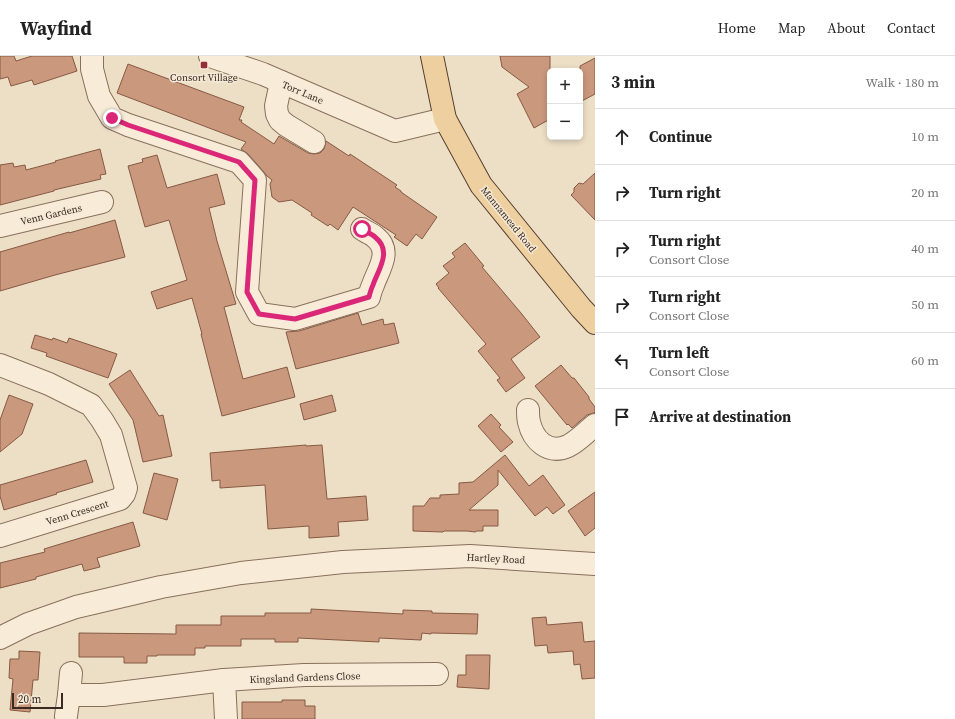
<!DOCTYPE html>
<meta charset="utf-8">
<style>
:root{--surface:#fff;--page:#f2f2f2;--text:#222;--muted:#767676;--line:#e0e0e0}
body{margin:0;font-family:"Source Serif 4",serif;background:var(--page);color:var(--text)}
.controls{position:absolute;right:12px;top:12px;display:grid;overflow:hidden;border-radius:6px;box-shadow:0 2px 6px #0003}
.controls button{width:36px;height:36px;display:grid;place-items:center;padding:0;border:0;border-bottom:1px solid var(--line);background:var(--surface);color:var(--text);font:20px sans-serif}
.scale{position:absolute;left:12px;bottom:10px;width:51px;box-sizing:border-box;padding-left:4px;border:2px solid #382a20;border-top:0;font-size:11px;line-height:14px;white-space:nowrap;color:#382a20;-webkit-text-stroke:3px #f5e9d5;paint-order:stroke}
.stop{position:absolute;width:12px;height:12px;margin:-9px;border:3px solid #db2777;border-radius:50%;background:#fff}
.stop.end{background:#db2777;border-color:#fff;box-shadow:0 1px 4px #0008}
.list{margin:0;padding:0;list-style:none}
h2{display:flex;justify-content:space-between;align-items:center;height:52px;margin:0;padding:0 16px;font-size:17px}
h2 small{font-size:13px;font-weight:400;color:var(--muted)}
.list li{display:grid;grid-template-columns:26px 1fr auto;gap:12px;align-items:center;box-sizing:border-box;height:56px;padding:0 16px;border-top:1px solid var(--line)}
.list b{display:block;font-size:15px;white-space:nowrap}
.list p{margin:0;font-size:13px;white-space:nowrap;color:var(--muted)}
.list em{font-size:13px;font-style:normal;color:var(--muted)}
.icon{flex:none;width:22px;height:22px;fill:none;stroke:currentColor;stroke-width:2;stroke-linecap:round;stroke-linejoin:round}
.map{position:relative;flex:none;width:595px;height:663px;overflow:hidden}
header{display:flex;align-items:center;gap:24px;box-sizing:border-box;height:56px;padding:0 20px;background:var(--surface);border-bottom:1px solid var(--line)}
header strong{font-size:19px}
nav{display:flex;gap:22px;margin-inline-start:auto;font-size:14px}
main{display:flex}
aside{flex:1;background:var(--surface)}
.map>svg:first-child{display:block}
.building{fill:#ca987d;stroke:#865943}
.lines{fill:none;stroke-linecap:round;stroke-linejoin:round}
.minor-casing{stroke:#88705c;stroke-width:24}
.major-casing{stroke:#563f30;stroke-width:24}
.minor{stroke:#f8ecd9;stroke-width:22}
.major{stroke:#eed0a0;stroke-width:22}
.route{stroke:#db2777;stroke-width:5}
.poi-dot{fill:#952e36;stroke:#f5e9d5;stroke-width:1.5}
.labels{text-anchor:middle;stroke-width:3;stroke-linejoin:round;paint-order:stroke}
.poi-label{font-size:10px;fill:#382a20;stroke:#f5e9d5}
.street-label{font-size:10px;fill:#382a20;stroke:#f5e9d5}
</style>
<header>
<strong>Wayfind</strong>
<nav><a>Home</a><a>Map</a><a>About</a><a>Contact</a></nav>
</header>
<main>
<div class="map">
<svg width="595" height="663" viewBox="0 0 595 663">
<rect width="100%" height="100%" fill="#eddfc6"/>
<g class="building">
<path d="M0 0H14L16 5 32 0H72L77 15 34 29 32 24 11 30 8 21 0 23Z"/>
<path d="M500 0H550V63L534 72 517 38 529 31 502 11Z"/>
<path d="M595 2V38L580 46V10Z"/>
<path d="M128 8 244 51 239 64H242L241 66 274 88 279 80 308 97 314 98 320 97 324 93 326 85 349 100 350 98 397 129 395 131 401 135V136L437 161 422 183 416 178 407 190 394 181 396 179 353 151 338 174 330 168 328 170 311 159 312 157 292 144 279 146 272 141 270 128 272 124 267 120 264 116 248 98 241 93 246 86 117 37Z"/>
<path d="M100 93 106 118 100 119 101 123 54 134V135L0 149V109L13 107 14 111 25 109 26 114 56 106 55 105Z"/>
<path d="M157 99 167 132 217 118 225 148 209 152 217 185 236 248 224 251 243 323 287 311 295 341 222 360 201 278H202L192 242 157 253 151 236 187 224 169 164 145 171 128 110 143 106 142 103Z"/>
<path d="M595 117V164L571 139 574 136V132L579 127 583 128Z"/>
<path d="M115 164 125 201 55 219 0 235V196L69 176V177Z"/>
<path d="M465 187 484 210 482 211 521 257 540 281 511 303 525 322 506 336 497 324 500 322 478 295 486 288 438 232H439L436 228 449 217 443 210 455 201 452 197Z"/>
<path d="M358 257 362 269 383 263 384 269 394 267 399 287 296 313 286 276 299 275Z"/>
<path d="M35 279 52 284 53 282 67 287 69 282 117 298 108 322 46 300 47 297 31 292Z"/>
<path d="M561 309 572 322H574L589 341V343L595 351V357H593L587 359 572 372 568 368 567 369 535 330Z"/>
<path d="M130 314 159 360 163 359 172 400 143 406 133 364 109 328Z"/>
<path d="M9 339 33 348 22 378 0 396V364Z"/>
<path d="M332 339 336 355 304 364 300 348Z"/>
<path d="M491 358 501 369 499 371 513 386 501 396 478 370Z"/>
<path d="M306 389V390L322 389 327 443 366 440 368 464 338 466 339 480 309 482V470L268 473 265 429 220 432V424L212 425 210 397Z"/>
<path d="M505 399 529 430 543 419 565 449 553 458 547 451 535 460 498 414V429L469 454H498V470H483V475H477L475 476 467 475H444L443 476 413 475V450H424L430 442H440V439L459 438V427L473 426Z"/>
<path d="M86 404 93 426 56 437 57 438 4 454 0 440V429Z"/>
<path d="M154 417 178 423 167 464 143 457Z"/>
<path d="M595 436V472L585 480 568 455Z"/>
<path d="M133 466 140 490 97 502 100 511 84 515 82 508 36 521V523L0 532V507L45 496 44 493Z"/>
<path d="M311 553 403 558V554L432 555V557L478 558 477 578 431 577V578L422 577 421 584 379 582V586L298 582V586H275V583H241V590H205V592H195V599H157V600H147V607H124V601H79V577L176 578V569H221V560H265V557H311Z"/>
<path d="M546 561 547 569 582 566 584 586 595 585V622L582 623 580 608 574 609 573 595 548 597 547 589 535 590 532 562Z"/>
<path d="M19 595 40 596 38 624H33L30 656 10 654 13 623 9 622 10 603H19Z"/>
<path d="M466 599H490L489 633 457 631 458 619H466Z"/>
<path d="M282 644H305V650H315V663H242V646H282Z"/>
</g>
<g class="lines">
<g class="minor-casing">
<g id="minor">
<path d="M92 0V13L99 40 112 62 128 69 239 106 255 124 247 236 259 258 295 263 369 241C370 237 371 233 373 229 378 214 393 195 375 181 372 178 366 176 362 173"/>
<path d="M210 0 263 18 395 75 445 63"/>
<path d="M281 26 276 50 277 58 280 64 286 69 314 86"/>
<path d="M0 170 102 146"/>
<path d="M0 309 49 328 91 349 102 364 111 379 126 432 124 438 120 443 0 480"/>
<path d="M528 354C528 358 528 362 529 366 533 384 548 399 568 390 578 385 586 376 595 369"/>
<path d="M0 582 28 568 76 551 161 531 241 517 343 506 470 500 595 508"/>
<path d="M71 617 69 639H103L224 624 304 619 437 618"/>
<path d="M224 624 226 663"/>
<path d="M66 660 69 639"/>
</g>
</g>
<g class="major-casing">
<path id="major" d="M432 0 445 63 481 129 581 252 595 267"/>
</g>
<use href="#minor" class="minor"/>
<use href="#major" class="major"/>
</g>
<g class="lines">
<path class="route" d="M112 62 128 69 239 106 255 124 247 236 259 258 295 263 369 241C370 237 371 233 373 229 378 214 393 195 375 181 372 178 366 176 362 173"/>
</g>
<rect class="poi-dot" x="200" y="5" width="8" height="8" rx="2"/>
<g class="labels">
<g class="poi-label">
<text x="204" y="25">Consort Village</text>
</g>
<g class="street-label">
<text transform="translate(303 36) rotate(23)" y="4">Torr Lane</text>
<text transform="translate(51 158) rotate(-13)" y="4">Venn Gardens</text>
<text transform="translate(509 163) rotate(51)" y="4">Mannamead Road</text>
<text transform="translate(77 456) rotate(-17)" y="4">Venn Crescent</text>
<text transform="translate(496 502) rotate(3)" y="4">Hartley Road</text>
<text transform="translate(305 621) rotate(-2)" y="4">Kingsland Gardens Close</text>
</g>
</g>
</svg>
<div class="controls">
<button>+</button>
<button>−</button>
</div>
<div class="scale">20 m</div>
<div class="stop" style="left:362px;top:173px"></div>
<div class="stop end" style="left:112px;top:62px"></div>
</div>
<aside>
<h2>3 min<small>Walk · 180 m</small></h2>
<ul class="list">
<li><svg class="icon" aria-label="ahead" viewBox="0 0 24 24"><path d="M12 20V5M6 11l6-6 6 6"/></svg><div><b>Continue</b></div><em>10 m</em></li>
<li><svg class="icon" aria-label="right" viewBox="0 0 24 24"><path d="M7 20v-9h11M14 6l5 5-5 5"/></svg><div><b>Turn right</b></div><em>20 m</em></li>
<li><svg class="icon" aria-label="right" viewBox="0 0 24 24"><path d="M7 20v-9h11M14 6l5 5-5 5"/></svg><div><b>Turn right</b><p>Consort Close</p></div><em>40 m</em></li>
<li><svg class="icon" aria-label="right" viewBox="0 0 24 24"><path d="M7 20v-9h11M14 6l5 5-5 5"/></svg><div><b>Turn right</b><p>Consort Close</p></div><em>50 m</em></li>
<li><svg class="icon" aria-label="left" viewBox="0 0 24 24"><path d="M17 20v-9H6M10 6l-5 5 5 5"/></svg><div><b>Turn left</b><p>Consort Close</p></div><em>60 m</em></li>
<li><svg class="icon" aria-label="arrive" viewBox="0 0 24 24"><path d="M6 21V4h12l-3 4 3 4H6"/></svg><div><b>Arrive at destination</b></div></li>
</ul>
</aside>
</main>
